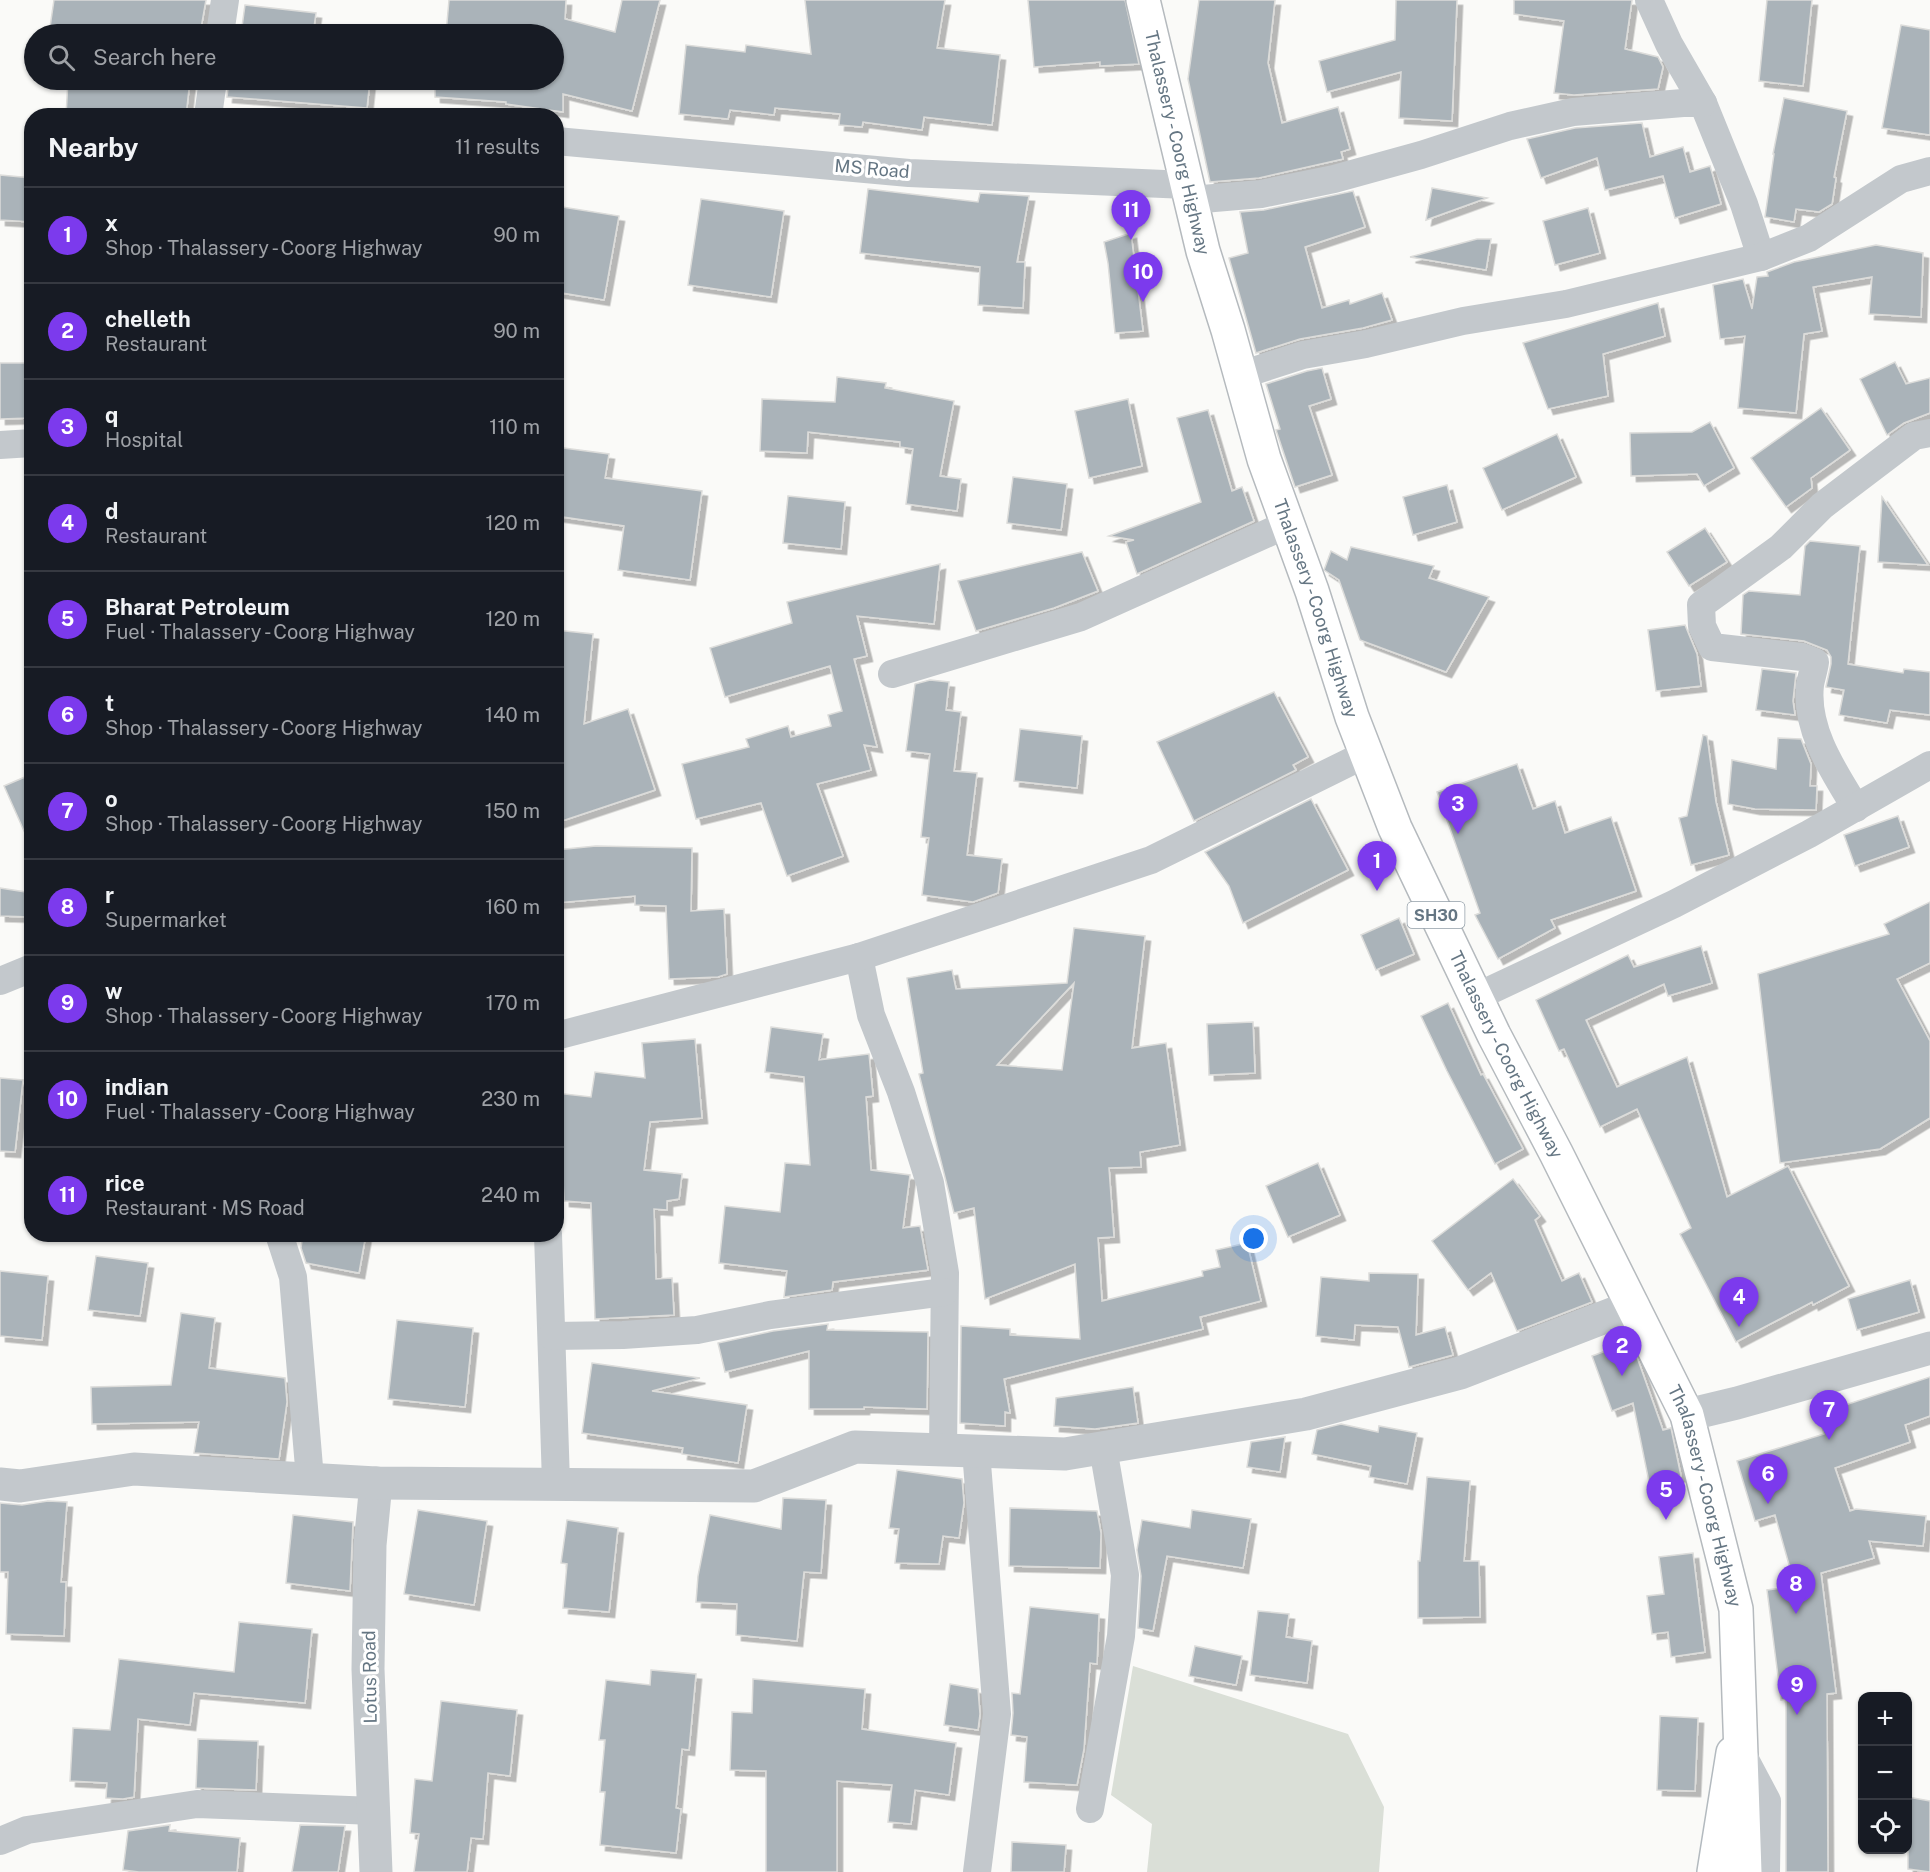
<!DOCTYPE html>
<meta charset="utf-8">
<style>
:root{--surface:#171b24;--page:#242831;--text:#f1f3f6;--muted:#9ea1a6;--line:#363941;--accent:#7c3aed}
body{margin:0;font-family:"Public Sans",sans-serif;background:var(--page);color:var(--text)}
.controls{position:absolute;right:18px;bottom:18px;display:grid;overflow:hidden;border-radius:12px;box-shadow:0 2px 4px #0004}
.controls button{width:54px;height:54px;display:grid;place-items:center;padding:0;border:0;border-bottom:2px solid var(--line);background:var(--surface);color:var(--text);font:30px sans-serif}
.you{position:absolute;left:1254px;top:1239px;width:21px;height:21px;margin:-15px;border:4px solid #fff;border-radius:50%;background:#1a73e8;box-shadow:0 0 0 9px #1a73e833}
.badge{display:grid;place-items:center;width:39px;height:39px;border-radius:50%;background:var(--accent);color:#fff;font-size:20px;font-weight:700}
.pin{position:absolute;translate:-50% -50px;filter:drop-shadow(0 2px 3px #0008)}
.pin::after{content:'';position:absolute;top:32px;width:21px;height:18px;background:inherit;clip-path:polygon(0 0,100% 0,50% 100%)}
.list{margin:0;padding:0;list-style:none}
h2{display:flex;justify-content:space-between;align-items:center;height:78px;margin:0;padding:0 24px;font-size:26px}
h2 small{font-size:20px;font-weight:400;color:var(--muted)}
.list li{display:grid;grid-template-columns:39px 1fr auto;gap:18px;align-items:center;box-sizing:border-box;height:96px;padding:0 24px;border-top:2px solid var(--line)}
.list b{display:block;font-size:22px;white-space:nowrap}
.list p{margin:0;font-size:20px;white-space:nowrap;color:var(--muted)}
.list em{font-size:20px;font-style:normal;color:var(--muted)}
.icon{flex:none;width:33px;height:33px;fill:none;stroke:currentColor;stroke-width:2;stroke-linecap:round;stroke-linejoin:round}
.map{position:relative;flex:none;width:1930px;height:1872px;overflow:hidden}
.search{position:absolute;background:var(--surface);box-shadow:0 2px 4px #0004;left:24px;top:24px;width:540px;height:66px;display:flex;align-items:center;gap:15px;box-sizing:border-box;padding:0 21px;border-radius:33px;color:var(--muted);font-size:22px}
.panel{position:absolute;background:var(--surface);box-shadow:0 2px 4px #0004;left:24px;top:108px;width:540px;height:1134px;border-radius:24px}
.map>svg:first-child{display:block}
.green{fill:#dadfd7}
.building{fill:#aab3b9;stroke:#dcdcda;stroke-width:1.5;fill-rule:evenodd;filter:url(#shadow)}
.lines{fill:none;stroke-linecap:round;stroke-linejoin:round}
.secondary-casing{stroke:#b3babf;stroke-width:36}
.primary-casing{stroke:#b5babe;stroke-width:36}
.minor{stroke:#c3c8cc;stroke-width:28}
.tertiary{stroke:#c3c8cc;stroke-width:33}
.secondary{stroke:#fff;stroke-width:33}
.primary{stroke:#fff;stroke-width:33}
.labels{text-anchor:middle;stroke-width:6;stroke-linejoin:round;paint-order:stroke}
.shield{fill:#fff;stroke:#939fa8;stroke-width:1.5}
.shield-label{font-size:16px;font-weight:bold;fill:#657683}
.street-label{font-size:18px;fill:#657683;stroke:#fff}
</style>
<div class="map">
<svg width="1930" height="1872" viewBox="0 0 1930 1872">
<defs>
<filter id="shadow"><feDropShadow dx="5.5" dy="5.5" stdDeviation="0" flood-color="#0004"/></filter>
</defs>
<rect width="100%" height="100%" fill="#fafaf8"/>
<path class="green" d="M1133 1666 1348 1734 1384 1807 1379 1872H1147L1152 1824 1111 1795Z"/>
<g class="building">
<path d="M54 0H206L200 34H151L116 28V34H49Z"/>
<path d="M449 0H566L565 19 615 32 622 0H660L632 111 563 94V112L506 104V102L435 97V80H554V34H446Z"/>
<path d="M805 0H945L937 48 1000 55 992 125 924 117 922 130 863 122 862 127 839 125 840 114 775 108 774 115 730 110 728 119 679 114 686 45 745 52 746 45 811 54Z"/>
<path d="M1028 0H1125L1139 64 1100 66V62L1034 67Z"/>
<path d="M1199 0H1275L1268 63 1282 123 1338 107 1350 149 1341 152 1343 159 1259 178 1210 182 1188 79Z"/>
<path d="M1396 0H1457L1452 121 1399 118 1401 72 1327 92 1319 61 1395 40Z"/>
<path d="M1514 0H1632L1625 49 1658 57 1663 67 1658 89 1574 95 1554 93 1564 21 1514 14Z"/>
<path d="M1767 0H1812L1803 86 1759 81Z"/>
<path d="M245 5 316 13 313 34H241Z"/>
<path d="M1901 25 1930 30V135L1882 128Z"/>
<path d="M68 80H102L142 83 143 80H190L186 116H66Z"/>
<path d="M229 80H370L367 108 227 97Z"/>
<path d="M1784 98 1847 111 1834 177 1836 178 1832 204 1819 212 1796 209 1794 222 1765 217 1774 154H1773Z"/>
<path d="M1642 123 1650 157 1683 147 1690 172 1710 166 1721 204 1675 218 1663 176 1605 190 1597 158 1541 178 1527 139 1575 128Z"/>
<path d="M0 175 32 178V222L0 220Z"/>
<path d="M1432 188 1487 198 1426 220Z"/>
<path d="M868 189 978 202 980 193 1029 196 1017 262H1025L1023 308 978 305 980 267 860 253Z"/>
<path d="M1353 191 1365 227 1305 247 1322 308 1349 300 1350 304 1382 293 1392 320 1363 328 1300 339 1256 353 1229 258 1248 253 1240 212 1264 210Z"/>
<path d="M701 199 784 211 771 297 688 285Z"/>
<path d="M556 206 619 216 604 300 556 292Z"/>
<path d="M1588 208 1600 253 1555 265 1543 221Z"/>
<path d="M1131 233 1143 331 1115 333 1108 263 1104 242Z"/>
<path d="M1477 239H1491L1486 270 1410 257Z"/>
<path d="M1876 245 1923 253 1921 317 1869 314 1872 277 1813 287 1822 331 1804 334 1796 413 1738 408 1745 336 1720 339 1713 285 1743 279 1752 309 1757 277 1768 276 1767 272 1794 262Z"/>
<path d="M1658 303 1665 336 1603 354 1608 396 1548 409 1523 343Z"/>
<path d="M1895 362 1906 384 1930 378V413L1904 423 1887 435 1860 379Z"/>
<path d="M0 363H32V418L0 419Z"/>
<path d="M1322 368 1331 399 1309 406 1332 475 1295 487 1276 430 1280 429 1266 384 1307 371Z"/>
<path d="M837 377 886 383 885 388 954 401 940 476 961 479 957 511 906 504 913 449 900 447V442L808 432 807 453 760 451 762 399 835 402Z"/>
<path d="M1128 399 1142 466 1089 478 1075 411Z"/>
<path d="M1821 408 1850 450 1811 478 1812 488 1786 507 1751 458Z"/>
<path d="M1208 410 1232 491 1242 487 1254 521 1137 574 1126 542 1134 540 1109 536 1201 502 1177 418Z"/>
<path d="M1710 422 1734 468 1704 486 1697 474 1631 476 1630 433 1692 432Z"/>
<path d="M1557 434 1576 477 1502 510 1483 468Z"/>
<path d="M556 447 609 454 605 478 702 491 690 580 618 570 624 526 556 516Z"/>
<path d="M1013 477 1067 484 1061 530 1007 523Z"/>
<path d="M1447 485 1457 522 1413 535 1403 497Z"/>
<path d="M788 496 845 502 841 549 783 543Z"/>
<path d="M1882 497 1928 565 1878 562Z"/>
<path d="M1705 528 1727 562 1689 586 1667 552Z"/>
<path d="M1810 541 1860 546 1848 664 1903 673 1904 669 1930 672V715L1890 710 1887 723 1839 715 1844 690 1826 687 1831 664V657L1827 650 1804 641 1741 634 1743 595 1749 591 1800 595 1805 546Z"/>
<path d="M1351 547 1434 566 1429 578 1489 597 1446 672 1360 640 1339 580 1324 570 1331 551 1347 560Z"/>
<path d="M1082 552 1098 591 1054 608 976 631 958 581Z"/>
<path d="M940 564 934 624 857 616 867 656 854 659 877 747 864 745 871 770 817 784 843 856 787 876 761 803 696 819 682 764 749 747 746 739 788 726 791 737 831 726 828 715 842 711 830 666 725 697 710 648 792 623 787 602Z"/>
<path d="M1685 625 1697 654 1701 686 1656 691 1648 630Z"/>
<path d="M556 630 593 634 584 724 628 709 655 790 556 823Z"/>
<path d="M1762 669 1796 673 1793 701 1795 715 1756 710Z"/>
<path d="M930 680 949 682 946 710 961 712 954 771 977 773 967 855 1002 859 998 893 973 902 922 895 929 838 921 837 930 754 906 751 915 684Z"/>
<path d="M1274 692 1308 757 1293 765 1296 770 1194 821 1157 742Z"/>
<path d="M1020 729 1082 736 1077 788 1014 781Z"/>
<path d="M1703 735 1707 736 1716 802 1729 855 1691 865 1679 818 1687 816Z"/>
<path d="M1778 738 1801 739 1811 764 1810 786H1817L1816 810 1755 809 1728 804 1732 760 1776 769Z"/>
<path d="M1517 764 1533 809 1555 801 1565 833 1611 817 1636 891 1551 920 1555 928 1498 959 1475 915 1480 913 1437 792Z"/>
<path d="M32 774V849L4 786Z"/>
<path d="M1311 799 1348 870 1243 923 1229 886 1205 852Z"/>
<path d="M1898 816 1909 847 1855 866 1844 835Z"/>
<path d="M596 846 692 848 691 911 724 909 727 974 718 977 669 979 666 906 635 905V896L556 903V850Z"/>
<path d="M0 888 32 893V917L0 916Z"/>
<path d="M1930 902V963L1897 979 1930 1041V1118L1880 1149 1780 1163 1758 974 1889 934 1884 924Z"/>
<path d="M1399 918 1414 954 1376 970 1361 935Z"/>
<path d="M1074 928 1145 936 1132 1048 1166 1043 1180 1145 1140 1152 1141 1167 1109 1168 1114 1237 1098 1238 1102 1301 1203 1276 1202 1271 1220 1267 1216 1250 1247 1243 1261 1301 1200 1317 1203 1329 1004 1379 1010 1413 1005 1412V1426L960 1423 961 1326 1010 1329V1335L1080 1339 1075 1264 985 1299 974 1208 954 1213 919 1074 923 1073 907 978 952 970 956 989 1067 983ZM1074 983 1062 1070 997 1065Z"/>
<path d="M1701 946 1712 983 1668 996 1664 984 1586 1020 1617 1087 1687 1057 1727 1197 1788 1166 1849 1286 1813 1305 1812 1302 1736 1342 1680 1234 1691 1228 1637 1109 1600 1127 1564 1049 1559 1051 1536 1000 1628 955 1634 967Z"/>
<path d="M1448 1003 1481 1075 1483 1074 1523 1149 1495 1164 1447 1071 1421 1016Z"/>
<path d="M1253 1022 1255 1073 1209 1075 1207 1024Z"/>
<path d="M771 1027 823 1034 819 1060 869 1054 873 1096 866 1097 871 1170 910 1175 903 1228 920 1226 928 1270 833 1282 832 1290 784 1297 787 1271 719 1263 725 1206 780 1212 785 1163 810 1165 804 1077 765 1072Z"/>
<path d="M695 1039 702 1118 650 1122 644 1170 682 1174 679 1199 667 1201V1210L654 1209 656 1279 672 1278 674 1315 595 1319 591 1203 564 1201 561 1139H556V1093L591 1097 595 1072 645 1078 642 1043Z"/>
<path d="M0 1078 23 1080 15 1152 0 1151Z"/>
<path d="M1318 1163 1340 1215 1288 1237 1266 1186Z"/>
<path d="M1513 1179 1540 1216 1535 1220 1562 1281 1579 1273 1592 1302 1517 1331 1491 1273 1468 1290 1432 1241Z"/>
<path d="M303 1234H366L359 1273 306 1263 301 1248Z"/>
<path d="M96 1256 148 1263 140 1316 88 1310Z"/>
<path d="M0 1271 48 1276 42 1340 0 1336Z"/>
<path d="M1369 1273 1418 1274 1416 1335 1445 1327 1453 1355 1409 1367 1398 1327 1355 1325 1354 1340 1316 1336 1321 1277 1369 1281Z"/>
<path d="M1910 1280 1919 1312 1857 1330 1848 1299Z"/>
<path d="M181 1313 215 1318 209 1368 285 1378 287 1402 279 1459 194 1453 199 1422 92 1424 91 1387 171 1385Z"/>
<path d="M397 1320 473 1328 465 1407 388 1399Z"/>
<path d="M828 1324 827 1330 928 1332 927 1409 864 1407V1409H809V1351L725 1372 718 1343 773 1331Z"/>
<path d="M1630 1342 1638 1360 1663 1430 1671 1428 1681 1476 1649 1482 1633 1403 1612 1411 1592 1356Z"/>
<path d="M592 1363 700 1378 652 1391 747 1405 738 1463 682 1454 683 1448 582 1433Z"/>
<path d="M1930 1377V1416L1905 1425 1910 1442 1835 1468 1850 1511 1856 1509 1926 1516 1923 1546 1869 1541 1874 1558 1821 1573 1836 1693 1827 1694 1828 1872H1786V1699L1781 1700 1767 1590 1795 1586 1775 1515 1755 1521 1737 1461 1824 1434 1818 1414Z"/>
<path d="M1133 1387 1138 1423 1095 1429 1054 1426 1056 1398Z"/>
<path d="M1341 1424 1378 1432 1379 1426 1417 1433 1407 1484 1369 1477 1371 1466 1312 1454 1317 1430Z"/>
<path d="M1285 1437 1280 1472 1247 1467 1251 1442Z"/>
<path d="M897 1470 962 1479 964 1503 959 1538 943 1536 939 1564 895 1563 899 1529 889 1528Z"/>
<path d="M1427 1477 1470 1481 1464 1561H1479L1480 1617 1418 1618V1561H1420Z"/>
<path d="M783 1498 826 1500 821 1573 804 1572 797 1641 736 1635 737 1604 696 1602 698 1576 710 1515 781 1529Z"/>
<path d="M48 1501 67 1502 61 1582H66L64 1636 6 1634 8 1572H0V1503L22 1505Z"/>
<path d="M1010 1508 1097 1511 1101 1533 1100 1568 1009 1566Z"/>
<path d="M418 1510 487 1521 474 1605 404 1594Z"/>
<path d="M1192 1510 1251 1519 1243 1568 1167 1556 1153 1631 1138 1628 1141 1576 1137 1550 1142 1520 1190 1528Z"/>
<path d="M293 1515 353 1522 350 1591 286 1583Z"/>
<path d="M567 1520 618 1528 609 1612 563 1608 567 1564 561 1563Z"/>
<path d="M1693 1553 1705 1652 1671 1657 1668 1632 1652 1634 1647 1596 1664 1594 1659 1557Z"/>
<path d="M1030 1607 1099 1614 1097 1664 1090 1663 1084 1749 1077 1785 1024 1782 1027 1737 1011 1735 1013 1713 1012 1693 1020 1694Z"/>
<path d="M1258 1611 1289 1614 1286 1637 1312 1641 1307 1683 1250 1675Z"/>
<path d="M239 1622 312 1629 305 1703 194 1693 190 1725 138 1719 134 1797 123 1799 106 1798 107 1783 70 1781 73 1728 110 1730 119 1659 234 1672Z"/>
<path d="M1195 1646 1242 1656 1236 1685 1189 1676Z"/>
<path d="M651 1670 696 1674 689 1750 682 1749 676 1808 681 1809 676 1853 600 1845 605 1792H600L605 1740H599L606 1680 650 1685Z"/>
<path d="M753 1679 865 1689 862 1729 956 1743 949 1795 915 1790 911 1824 888 1822 892 1785 837 1781V1872H766V1771L730 1770 732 1712 752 1713Z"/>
<path d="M950 1684 978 1689 980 1714 978 1730 944 1725Z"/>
<path d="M441 1701 517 1710 510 1776 488 1773 483 1839 471 1838 467 1872H414L419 1834 410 1833 415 1779 432 1781Z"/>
<path d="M1660 1716 1698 1718 1695 1791 1657 1790Z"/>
<path d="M198 1739 258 1741 256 1790 196 1788Z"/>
<path d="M1908 1797 1930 1801V1872L1908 1869Z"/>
<path d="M170 1825 169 1831 240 1838 237 1872H139L123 1870 128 1831Z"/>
<path d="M300 1825 345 1826 338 1872H292Z"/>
<path d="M1012 1842 1066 1845 1064 1872H1011Z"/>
</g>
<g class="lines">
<g class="secondary-casing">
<path id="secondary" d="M1714 1872 1733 1753"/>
</g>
<g class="primary-casing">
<g id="primary">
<path id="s1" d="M1143 0 1203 251 1228 330 1264 459 1312 591 1352 717 1395 828 1494 1035 1556 1153 1687 1415 1736 1609 1745 1872"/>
</g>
</g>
<g class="minor">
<path d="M1649 0 1669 44 1703 103 1744 204 1761 257"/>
<path d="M220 34 225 0"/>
<path d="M208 116 213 80"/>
<path d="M556 141 909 173 1187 185"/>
<path d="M1191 200 1261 194 1334 179 1421 155 1510 126 1573 112 1683 103H1703"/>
<path d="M1241 375 1303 355 1366 344 1463 321 1566 304 1761 257 1809 238 1901 179 1930 171"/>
<path d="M0 445 32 443"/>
<path d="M892 674 1081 617 1288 524"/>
<path d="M1856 808C1834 772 1805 730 1810 685 1811 678 1814 670 1815 662L1802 657 1712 647 1702 626 1701 605 1781 547 1822 506 1914 436 1930 433"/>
<path d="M859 957 871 1015 901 1092 930 1183 945 1273 943 1450"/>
<path d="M0 981 32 968"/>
<path d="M1476 997 1674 904 1809 834 1930 765"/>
<path d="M556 1036 859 957 1151 860 1366 754"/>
<path d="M279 1234 293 1277 310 1479"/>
<path d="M548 1234 556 1483"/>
<path d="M552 1336 623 1335 697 1330 770 1315 944 1292"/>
<path d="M976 1451 997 1714 977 1872"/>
<path d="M1741 1752 1767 1801 1766 1872"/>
<path d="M1090 1809 1121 1636 1125 1575 1103 1448"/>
<path d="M0 1841 27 1830 197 1804 374 1811"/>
</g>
<g class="tertiary">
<path d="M1687 1415 1737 1403 1930 1348"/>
<path d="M376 1483 370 1545 368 1669 376 1872"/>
<path d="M0 1484 20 1486 134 1469 376 1483 754 1486 855 1447 1065 1454 1306 1414 1460 1373 1633 1306"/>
</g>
<use href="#secondary" class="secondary"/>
<use href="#primary" class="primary"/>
</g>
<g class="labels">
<rect class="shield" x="1407.5" y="902" width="57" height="26" rx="4.5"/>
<g class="shield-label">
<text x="1436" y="921">SH30</text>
</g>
<g class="street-label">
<text dy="6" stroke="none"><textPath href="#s1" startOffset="147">Thalassery - Coorg Highway</textPath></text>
<text transform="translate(872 169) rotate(5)" y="6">MS Road</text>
<text dy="6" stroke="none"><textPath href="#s1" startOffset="633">Thalassery - Coorg Highway</textPath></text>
<text dy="6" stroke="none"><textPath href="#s1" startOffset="1119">Thalassery - Coorg Highway</textPath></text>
<text dy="6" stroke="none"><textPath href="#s1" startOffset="1605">Thalassery - Coorg Highway</textPath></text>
<text transform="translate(370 1677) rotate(-91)" y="6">Lotus Road</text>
</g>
</g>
</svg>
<div class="controls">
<button>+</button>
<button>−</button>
<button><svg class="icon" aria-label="locate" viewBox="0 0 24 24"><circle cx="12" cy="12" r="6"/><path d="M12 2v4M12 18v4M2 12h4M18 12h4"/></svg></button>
</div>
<div class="you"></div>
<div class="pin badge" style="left:1377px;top:891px">1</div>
<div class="pin badge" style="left:1622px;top:1376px">2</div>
<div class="pin badge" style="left:1458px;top:834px">3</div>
<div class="pin badge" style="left:1739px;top:1327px">4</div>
<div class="pin badge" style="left:1666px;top:1520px">5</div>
<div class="pin badge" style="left:1768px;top:1504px">6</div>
<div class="pin badge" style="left:1829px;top:1440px">7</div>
<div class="pin badge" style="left:1796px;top:1614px">8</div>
<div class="pin badge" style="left:1797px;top:1715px">9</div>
<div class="pin badge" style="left:1143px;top:302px">10</div>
<div class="pin badge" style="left:1131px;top:240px">11</div>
<div class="search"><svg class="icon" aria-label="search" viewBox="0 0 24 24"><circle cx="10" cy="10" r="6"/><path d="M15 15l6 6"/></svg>Search here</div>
<section class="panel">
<h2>Nearby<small>11 results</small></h2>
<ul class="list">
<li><span class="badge">1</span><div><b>x</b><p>Shop · Thalassery - Coorg Highway</p></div><em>90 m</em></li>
<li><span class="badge">2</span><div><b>chelleth</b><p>Restaurant</p></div><em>90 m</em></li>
<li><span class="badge">3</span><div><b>q</b><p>Hospital</p></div><em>110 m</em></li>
<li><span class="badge">4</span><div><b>d</b><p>Restaurant</p></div><em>120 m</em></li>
<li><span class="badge">5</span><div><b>Bharat Petroleum</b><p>Fuel · Thalassery - Coorg Highway</p></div><em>120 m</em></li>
<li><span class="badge">6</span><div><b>t</b><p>Shop · Thalassery - Coorg Highway</p></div><em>140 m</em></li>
<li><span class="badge">7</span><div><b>o</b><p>Shop · Thalassery - Coorg Highway</p></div><em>150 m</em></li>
<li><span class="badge">8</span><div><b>r</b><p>Supermarket</p></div><em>160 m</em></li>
<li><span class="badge">9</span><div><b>w</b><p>Shop · Thalassery - Coorg Highway</p></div><em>170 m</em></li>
<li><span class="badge">10</span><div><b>indian</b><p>Fuel · Thalassery - Coorg Highway</p></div><em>230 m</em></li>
<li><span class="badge">11</span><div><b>rice</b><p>Restaurant · MS Road</p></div><em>240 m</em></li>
</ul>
</section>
</div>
